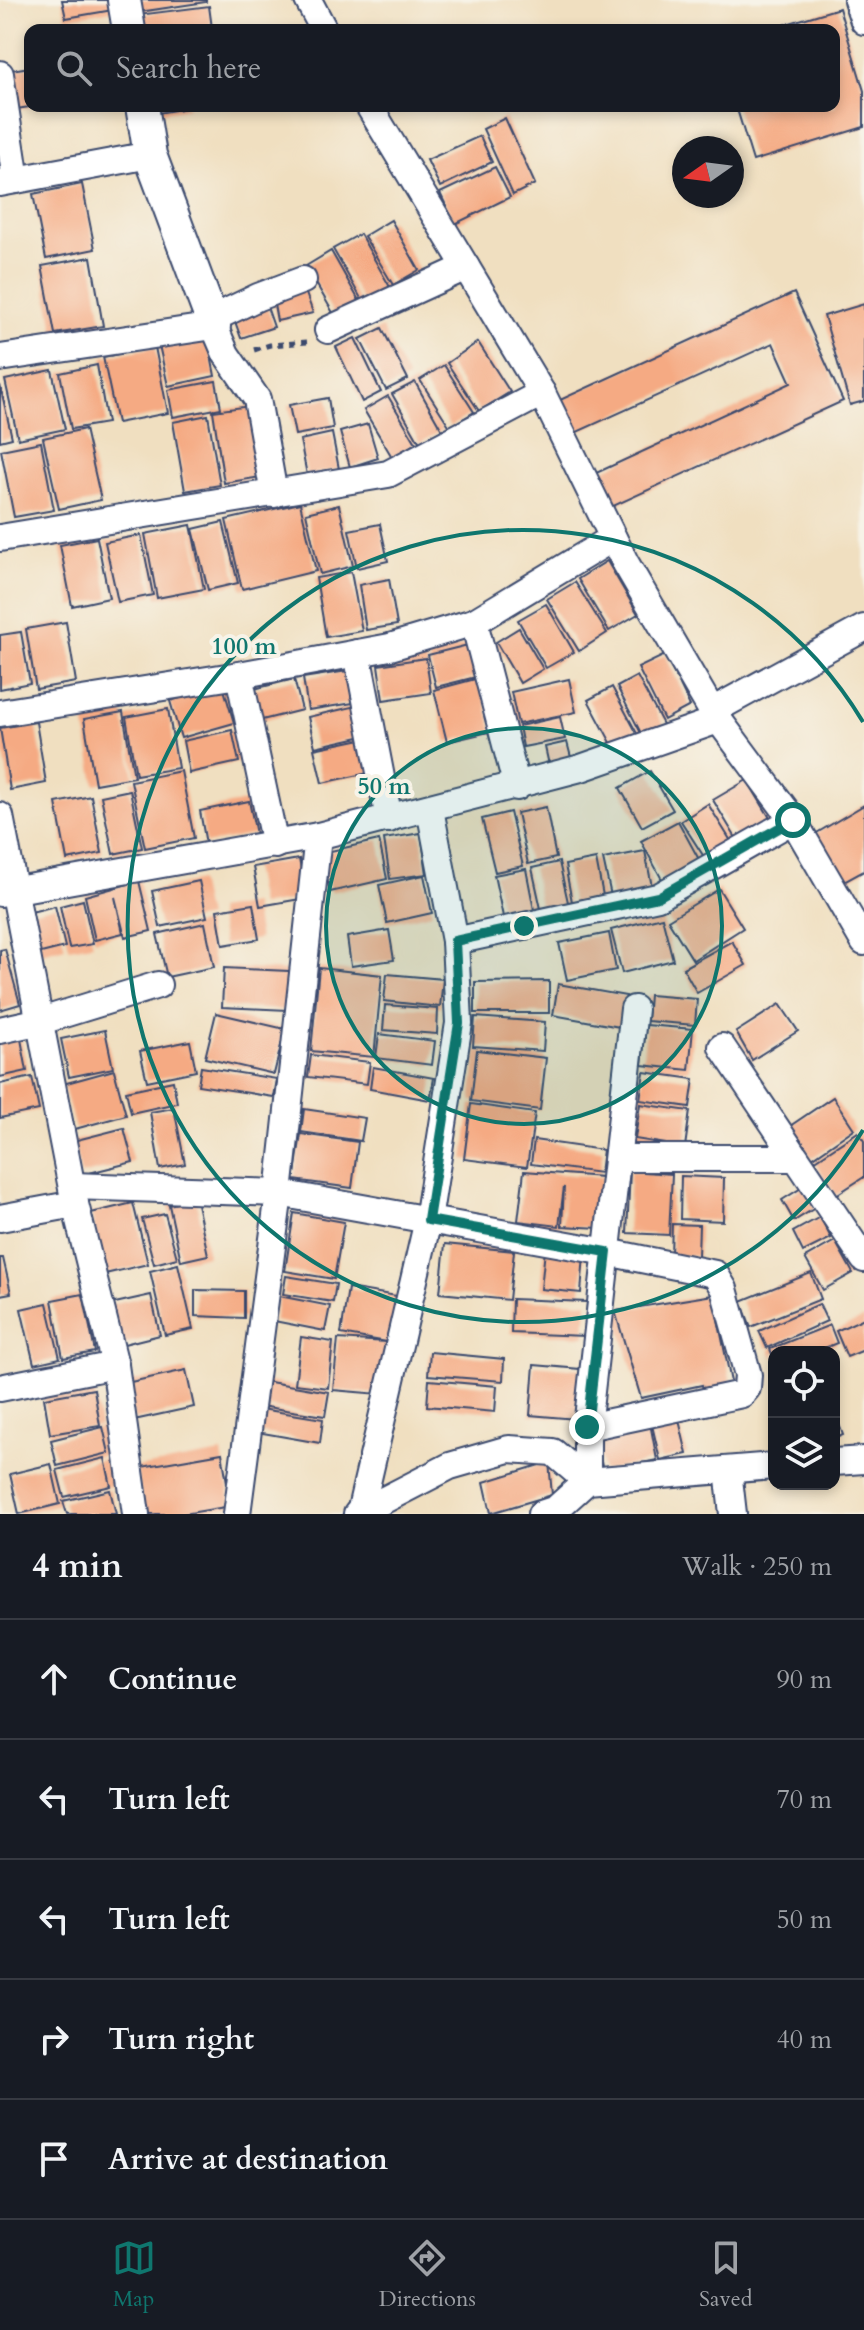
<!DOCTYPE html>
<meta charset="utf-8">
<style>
:root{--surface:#171b24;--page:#20242c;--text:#f1f3f6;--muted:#9ea1a6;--line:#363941;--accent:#0f766e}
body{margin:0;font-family:Cardo,serif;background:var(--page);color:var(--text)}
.controls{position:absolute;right:24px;bottom:24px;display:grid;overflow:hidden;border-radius:16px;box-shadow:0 4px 12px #0003}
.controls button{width:72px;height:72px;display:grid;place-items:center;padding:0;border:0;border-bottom:2px solid var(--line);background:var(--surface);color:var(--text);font:40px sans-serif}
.compass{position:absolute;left:672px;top:136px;width:72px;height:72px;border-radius:50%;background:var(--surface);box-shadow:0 4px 12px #0003;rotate:256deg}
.stop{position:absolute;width:24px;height:24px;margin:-18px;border:6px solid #0f766e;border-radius:50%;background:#fff}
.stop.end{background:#0f766e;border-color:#fff;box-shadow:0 2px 8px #0008}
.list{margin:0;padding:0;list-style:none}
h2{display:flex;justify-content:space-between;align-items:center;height:104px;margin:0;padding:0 32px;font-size:34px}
h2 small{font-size:26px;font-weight:400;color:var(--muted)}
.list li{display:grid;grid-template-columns:52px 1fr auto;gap:24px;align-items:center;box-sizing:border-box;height:120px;padding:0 32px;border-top:2px solid var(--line)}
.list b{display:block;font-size:30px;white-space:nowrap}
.list em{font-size:26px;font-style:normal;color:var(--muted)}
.icon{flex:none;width:44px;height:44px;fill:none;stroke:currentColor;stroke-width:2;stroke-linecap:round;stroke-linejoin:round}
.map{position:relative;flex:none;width:864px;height:1514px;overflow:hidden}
.search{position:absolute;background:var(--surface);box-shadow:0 4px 12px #0003;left:24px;right:24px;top:24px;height:88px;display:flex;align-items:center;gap:20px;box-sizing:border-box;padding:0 28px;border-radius:16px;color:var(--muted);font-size:30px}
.sheet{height:704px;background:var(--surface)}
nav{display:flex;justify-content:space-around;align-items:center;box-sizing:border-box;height:112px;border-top:2px solid var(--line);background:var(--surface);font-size:22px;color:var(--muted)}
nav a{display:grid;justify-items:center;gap:4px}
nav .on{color:var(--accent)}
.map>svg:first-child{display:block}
.building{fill:#f5aa83}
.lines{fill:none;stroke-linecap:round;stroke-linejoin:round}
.minor-casing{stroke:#3b496d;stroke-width:30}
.tertiary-casing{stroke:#3b496d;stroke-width:36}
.path{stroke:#3b496d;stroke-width:5;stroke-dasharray:6 6;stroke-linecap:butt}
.minor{stroke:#fff;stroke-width:26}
.tertiary{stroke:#fff;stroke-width:32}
.route{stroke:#0f766e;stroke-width:10}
.ring{fill:none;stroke:#0f766e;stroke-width:4}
.centre{fill:#0f766e;stroke:#f7f3e8;stroke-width:4}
.ring-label{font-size:24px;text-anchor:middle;font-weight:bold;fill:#0f766e;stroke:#f7f3e8;stroke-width:8;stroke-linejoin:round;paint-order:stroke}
</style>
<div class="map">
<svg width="864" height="1514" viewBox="0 0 864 1514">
<rect width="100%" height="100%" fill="#f7f3e8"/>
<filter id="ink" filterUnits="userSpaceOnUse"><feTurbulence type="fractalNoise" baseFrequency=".0125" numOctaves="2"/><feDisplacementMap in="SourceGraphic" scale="16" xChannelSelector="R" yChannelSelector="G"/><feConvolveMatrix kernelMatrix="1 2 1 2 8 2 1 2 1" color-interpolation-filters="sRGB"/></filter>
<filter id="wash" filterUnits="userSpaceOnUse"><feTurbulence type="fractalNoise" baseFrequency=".006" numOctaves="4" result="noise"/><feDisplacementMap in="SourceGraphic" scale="32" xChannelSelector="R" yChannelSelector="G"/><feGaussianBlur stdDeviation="1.8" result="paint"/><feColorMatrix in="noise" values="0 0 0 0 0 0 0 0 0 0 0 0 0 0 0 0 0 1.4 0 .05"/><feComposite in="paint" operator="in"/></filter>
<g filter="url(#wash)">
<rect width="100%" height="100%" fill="#f0dfc0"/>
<g id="blocks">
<g class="building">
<path d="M62 0H111L113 10 66 18Z"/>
<path d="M137 0H206V2L139 12Z"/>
<path d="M209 6 212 28 140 30 138 15Z"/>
<path d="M839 8 864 91V127L753 161 736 106H834V30L770 29Z"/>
<path d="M30 67V107L16 109 11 70Z"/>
<path d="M156 106H188V108L157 113Z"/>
<path d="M505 118 535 184 513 195 483 129Z"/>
<path d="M480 136 492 162 440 187 427 160Z"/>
<path d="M495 167 510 197 455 224 440 193Z"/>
<path d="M82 184 95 249 46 259 33 194Z"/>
<path d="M391 220 419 270 393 285 364 236Z"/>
<path d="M360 234 390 287 363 302 333 249Z"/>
<path d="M331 251 361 304 336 318 306 266Z"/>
<path d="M91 257 103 326 55 334 42 266Z"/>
<path d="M304 288 313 313 277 321 273 299Z"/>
<path d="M794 293 843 401 609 508 594 474 791 383 773 343 575 433 560 400Z"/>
<path d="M265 301 274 327 241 338 232 313Z"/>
<path d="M864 304V401L850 405 824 316Z"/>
<path d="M382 328 408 379 386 390 360 339Z"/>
<path d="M207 335 215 376 168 386 159 345Z"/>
<path d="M355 338 381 392 362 402 336 347Z"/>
<path d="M478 342 510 392 479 411 447 363Z"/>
<path d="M155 347 168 413 117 423 103 357Z"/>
<path d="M97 365 107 423 71 429 60 373Z"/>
<path d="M444 365 474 412 450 427 420 380Z"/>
<path d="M52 370 65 429 18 439 5 380Z"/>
<path d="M216 381 221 408 173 417 168 390Z"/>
<path d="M415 382 442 430 420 443 392 394Z"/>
<path d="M0 385 12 438 0 441Z"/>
<path d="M388 396 416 443 392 457 364 410Z"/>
<path d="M328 398 333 428 295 435 289 405Z"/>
<path d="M250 406 261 477 224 483 213 411Z"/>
<path d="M208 415 220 485 185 491 173 422Z"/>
<path d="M368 424 378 458 350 467 340 432Z"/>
<path d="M85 429 101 500 59 509 43 438Z"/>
<path d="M332 433 339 469 307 475 300 440Z"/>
<path d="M41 442 54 510 14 517 1 450Z"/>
<path d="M300 503 316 571 242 589 226 520Z"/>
<path d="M339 505 353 566 320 574 306 513Z"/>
<path d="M223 522 238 583 208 590 193 529Z"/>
<path d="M380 524 388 561 357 568 349 530Z"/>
<path d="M191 525 204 589 157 598 145 534Z"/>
<path d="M141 535 153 595 118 602 105 542Z"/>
<path d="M97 538 109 598 72 606 60 545Z"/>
<path d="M607 561 638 614 609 631 578 579Z"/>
<path d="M351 572 362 631 326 637 316 578Z"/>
<path d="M389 579 397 625 366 630 359 585Z"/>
<path d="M575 582 607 633 579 651 547 599Z"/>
<path d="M546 604 574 652 546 668 518 620Z"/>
<path d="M66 622 76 682 36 689 26 629Z"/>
<path d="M519 628 543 669 520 683 496 642Z"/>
<path d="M21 632 30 683 0 689V635Z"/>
<path d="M476 643 484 675 436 687 428 655Z"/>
<path d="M665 655 690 706 664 720 638 668Z"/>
<path d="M426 658 431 693 383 700 378 665Z"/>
<path d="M354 670 360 702 308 710 303 678Z"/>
<path d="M637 676 665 728 644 739 617 687Z"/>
<path d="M479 678 493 731 447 742 434 690Z"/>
<path d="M294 679 302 710 254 722 246 691Z"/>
<path d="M569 679 576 712 518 724 511 692Z"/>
<path d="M223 686 234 723 181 738 170 701Z"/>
<path d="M612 687 640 739 616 752 588 700Z"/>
<path d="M361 705 368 735 315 747 308 717Z"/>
<path d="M168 709 178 768 136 775 126 717Z"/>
<path d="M123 712 134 777 95 784 84 719Z"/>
<path d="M560 717 565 739 523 747 519 726Z"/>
<path d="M36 722 46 783 10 790 0 728Z"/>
<path d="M232 730 239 762 189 773 183 741Z"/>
<path d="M366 738 373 772 322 783 314 749Z"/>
<path d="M567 742 574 769 551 774 545 747Z"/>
<path d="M181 771 194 838 145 848 131 781Z"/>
<path d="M650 771 673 810 642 827 620 788Z"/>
<path d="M747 780 773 823 739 843 713 800Z"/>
<path d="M130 790 142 848 113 854 101 796Z"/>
<path d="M91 796 102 853 67 860 56 803Z"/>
<path d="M249 801 256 834 206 844 200 811Z"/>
<path d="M708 804 734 846 708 863 681 821Z"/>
<path d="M864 805V871L844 882 815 834Z"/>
<path d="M546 807 556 858 528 864 517 813Z"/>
<path d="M510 812 523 866 495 872 482 819Z"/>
<path d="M678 821 702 865 665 885 641 841Z"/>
<path d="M421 833 427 874 390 879 384 839Z"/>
<path d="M379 840 387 879 330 892 322 853Z"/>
<path d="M645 851 654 897 613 905 603 859Z"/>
<path d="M299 859 306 898 260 906 253 867Z"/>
<path d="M596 859 604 901 573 907 565 865Z"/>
<path d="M559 862 570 911 543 918 532 868Z"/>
<path d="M526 869 536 920 505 926 494 875Z"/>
<path d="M424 875 432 913 387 923 379 885Z"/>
<path d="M139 881 151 931 125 937 115 897 123 933 95 940 85 896Z"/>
<path d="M199 881 207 917 160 927 152 891Z"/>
<path d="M719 889 743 928 693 960 668 920Z"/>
<path d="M83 900 93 944 69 948 60 906Z"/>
<path d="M253 904 259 939 223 945 217 910Z"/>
<path d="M55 906 65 947 37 954 27 913Z"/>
<path d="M662 917 673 960 622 973 611 930Z"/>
<path d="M205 923 214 967 167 977 157 934Z"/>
<path d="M389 930 394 960 351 966 347 937Z"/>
<path d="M609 933 616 970 567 980 559 943Z"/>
<path d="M732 941 746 965 697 993 683 968Z"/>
<path d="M5 949 20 1004 0 1010V950Z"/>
<path d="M224 968 289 971 288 1010 222 1007Z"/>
<path d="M319 968 382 975 374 1057 311 1051Z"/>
<path d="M387 974 443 979 440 1007 384 1001Z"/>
<path d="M549 981V1013H475V982Z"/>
<path d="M558 984 626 996 620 1027 553 1015Z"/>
<path d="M649 995 697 999 695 1025 647 1021Z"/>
<path d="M780 1004 798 1031 752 1060 736 1032Z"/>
<path d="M385 1005 438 1009 437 1034 383 1030Z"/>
<path d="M216 1013 285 1029 274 1074 205 1058Z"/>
<path d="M475 1017 545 1022 543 1051 473 1046Z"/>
<path d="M646 1025 693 1029 689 1070 642 1065Z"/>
<path d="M105 1030 113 1068 69 1077 61 1039Z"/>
<path d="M379 1034 435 1041 432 1065 376 1058Z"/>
<path d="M21 1039 27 1071 0 1077V1043Z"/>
<path d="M190 1041 196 1071 147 1081 140 1051Z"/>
<path d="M477 1050 546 1058 540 1110 471 1101Z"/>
<path d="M311 1055 370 1062 367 1084 308 1077Z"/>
<path d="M201 1067 277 1079 274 1097 198 1085Z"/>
<path d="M373 1067 434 1078 430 1100 370 1089Z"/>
<path d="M114 1070 126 1115 75 1129 63 1084Z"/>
<path d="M644 1072 694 1079 690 1107 640 1100Z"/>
<path d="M32 1077 39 1110 0 1118V1084Z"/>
<path d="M173 1081 177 1103 131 1113 126 1091Z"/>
<path d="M833 1097 854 1129 812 1158 790 1126Z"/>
<path d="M471 1104 535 1113 527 1167 464 1159Z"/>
<path d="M640 1104 690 1111 685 1147 635 1139Z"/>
<path d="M174 1108 185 1164 160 1169 150 1112Z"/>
<path d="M304 1109 365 1118 361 1141 301 1132Z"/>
<path d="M124 1128 133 1162 81 1175 73 1141Z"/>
<path d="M858 1132 864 1141V1177L836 1195 814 1161Z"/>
<path d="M301 1134 358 1142 352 1188 294 1180Z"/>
<path d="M534 1140 603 1150 600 1173 531 1164Z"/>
<path d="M524 1171 602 1177 600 1228 562 1226 564 1187 559 1226 518 1221Z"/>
<path d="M630 1171 672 1174 669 1235 627 1233Z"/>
<path d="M681 1176 724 1178 723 1221 680 1219Z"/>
<path d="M803 1187 815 1208 794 1221 782 1200Z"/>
<path d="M196 1199 208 1255 181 1261 169 1205Z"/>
<path d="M133 1203 148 1264 105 1274 91 1213Z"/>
<path d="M294 1213 344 1222 334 1279 285 1271Z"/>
<path d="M165 1214 177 1258 154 1264 142 1219Z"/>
<path d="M820 1217 831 1238 803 1252 793 1232Z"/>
<path d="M672 1224 699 1225 698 1256 671 1255Z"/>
<path d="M835 1241 853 1273 823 1290 805 1258Z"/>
<path d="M445 1244 514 1251 509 1300 440 1293Z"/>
<path d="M545 1250 584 1254 581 1293 541 1289Z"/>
<path d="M0 1258H3L11 1293 0 1295Z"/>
<path d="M178 1264 193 1329 165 1335 150 1271Z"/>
<path d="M811 1273 821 1299 751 1327 741 1301Z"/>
<path d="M286 1276 336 1284 333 1302 283 1294Z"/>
<path d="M348 1288 403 1297 379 1394 333 1390 338 1339 386 1342 341 1334Z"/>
<path d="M195 1290 244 1291V1318L195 1316Z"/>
<path d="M83 1294 95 1352 63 1358 52 1300Z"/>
<path d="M151 1295 160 1335 116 1346 106 1305Z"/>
<path d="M713 1295 732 1387 704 1394 702 1385 641 1398 615 1311Z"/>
<path d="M279 1296 330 1306 325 1331 274 1321Z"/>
<path d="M512 1299 587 1302 585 1336 511 1333Z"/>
<path d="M47 1303 60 1358 34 1364 21 1309Z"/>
<path d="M819 1304 827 1321 767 1348 759 1331Z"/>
<path d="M864 1318V1350L847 1357 836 1331Z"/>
<path d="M830 1325 837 1343 815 1352H774V1359L770 1349Z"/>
<path d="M301 1337 333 1342 328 1388 295 1384Z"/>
<path d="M430 1352 504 1359 503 1381 428 1375Z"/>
<path d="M534 1365 580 1369 576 1419 530 1415Z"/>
<path d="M186 1370 194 1407 134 1420 126 1383Z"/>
<path d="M429 1380 497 1386 495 1412 427 1406Z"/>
<path d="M264 1381 329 1392 325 1416 260 1406Z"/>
<path d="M94 1389 100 1426 50 1434 44 1398Z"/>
<path d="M261 1409 323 1419 320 1443 257 1432Z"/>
<path d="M834 1411 843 1435 834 1439Z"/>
<path d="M679 1420 687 1454 660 1460 652 1425Z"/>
<path d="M650 1423 657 1460 603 1471 596 1434Z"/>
<path d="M103 1427 109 1453 57 1466 51 1440Z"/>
<path d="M222 1453 231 1506 184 1514H144L136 1468Z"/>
<path d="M105 1458 111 1486 64 1497 57 1470Z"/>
<path d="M549 1462 552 1495 491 1513 484 1482Z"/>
<path d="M51 1464 60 1504 19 1514 10 1474Z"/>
<path d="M110 1490 116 1514H67L63 1501Z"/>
</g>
</g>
</g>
<g filter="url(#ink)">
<use href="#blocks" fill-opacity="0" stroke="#3b496d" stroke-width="2"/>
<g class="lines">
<g class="minor-casing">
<g id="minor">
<path d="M308 0 324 30"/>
<path d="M857 0 864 21"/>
<path d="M0 74 16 180"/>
<path d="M369 106 542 393 625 562 712 711 793 820 864 942"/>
<path d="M0 183 150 155"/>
<path d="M212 319 258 297 303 280"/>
<path d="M328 330 466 267"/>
<path d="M0 358 214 326 226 354 257 399 274 494"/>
<path d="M0 538 388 474 542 393"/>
<path d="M474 622 613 538"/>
<path d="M357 653 389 819"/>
<path d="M239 675 275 845"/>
<path d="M712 711 864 628"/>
<path d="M0 713 239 675 390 647 474 622 517 787"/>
<path d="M0 816 75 1204 115 1365 136 1514"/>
<path d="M0 893 318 836 581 768 718 720"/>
<path d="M455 941 658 897 793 820"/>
<path d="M0 1030 41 1021 158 985"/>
<path d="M722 1047 864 1259"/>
<path d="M618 1158H795"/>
<path d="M72 1186 279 1193 607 1252 715 1274 724 1289 748 1375 747 1388 742 1394 587 1427"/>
<path d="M0 1218 75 1204"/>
<path d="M0 1388 115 1365"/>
<path d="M834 1462 864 1460"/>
<path d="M728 1470 733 1514"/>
<path d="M587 1481V1427L634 1009"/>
<path d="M360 1513 428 1220 459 1023 455 941 430 809"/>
<path d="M237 1514 279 1193 318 836"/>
<path d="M357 1514 450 1466 509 1449 553 1452 587 1481"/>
<path d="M541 1514 556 1509 587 1481 774 1466"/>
</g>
</g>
<g class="tertiary-casing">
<g id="tertiary">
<path d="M124 0 129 30"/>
<path d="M142 106 150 155 214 326"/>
</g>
</g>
<path class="path" d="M254 350 270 345 307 342"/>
<use href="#minor" class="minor"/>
<use href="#tertiary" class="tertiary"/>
</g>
</g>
<g class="lines" filter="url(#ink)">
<path class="route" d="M587 1427 607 1252 428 1220 459 1023 455 941 658 897 793 820"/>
</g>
<circle cx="524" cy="926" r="198" fill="#0f766e" fill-opacity=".12"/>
<g class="ring">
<circle cx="524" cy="926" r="198"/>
<path d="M863 1130A396 396 0 1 1 863 722"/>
</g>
<circle cx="524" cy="926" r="12" class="centre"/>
<g class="ring-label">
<text x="244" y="654">100 m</text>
<text x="384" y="794">50 m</text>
</g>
</svg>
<div class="controls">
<button><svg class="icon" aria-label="locate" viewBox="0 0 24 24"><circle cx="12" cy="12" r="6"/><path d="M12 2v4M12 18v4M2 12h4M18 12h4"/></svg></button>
<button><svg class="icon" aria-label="layers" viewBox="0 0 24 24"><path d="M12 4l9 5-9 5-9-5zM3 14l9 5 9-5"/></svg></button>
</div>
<svg class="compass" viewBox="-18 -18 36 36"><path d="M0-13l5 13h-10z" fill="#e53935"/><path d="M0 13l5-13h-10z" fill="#9ea1a6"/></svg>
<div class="stop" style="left:793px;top:820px"></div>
<div class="stop end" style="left:587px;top:1427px"></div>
<div class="search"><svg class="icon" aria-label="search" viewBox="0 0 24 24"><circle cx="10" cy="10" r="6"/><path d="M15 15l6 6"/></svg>Search here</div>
</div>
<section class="sheet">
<h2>4 min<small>Walk · 250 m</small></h2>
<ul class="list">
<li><svg class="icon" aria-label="ahead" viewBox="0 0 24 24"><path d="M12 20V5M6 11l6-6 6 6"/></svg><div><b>Continue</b></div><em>90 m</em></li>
<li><svg class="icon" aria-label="left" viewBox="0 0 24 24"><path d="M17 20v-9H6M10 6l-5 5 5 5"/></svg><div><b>Turn left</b></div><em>70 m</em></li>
<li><svg class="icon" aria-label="left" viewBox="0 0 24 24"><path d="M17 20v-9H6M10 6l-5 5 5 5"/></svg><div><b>Turn left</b></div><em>50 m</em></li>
<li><svg class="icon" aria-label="right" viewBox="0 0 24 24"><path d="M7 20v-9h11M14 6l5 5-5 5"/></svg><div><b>Turn right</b></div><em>40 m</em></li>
<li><svg class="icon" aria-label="arrive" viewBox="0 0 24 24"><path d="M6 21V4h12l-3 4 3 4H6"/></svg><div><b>Arrive at destination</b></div></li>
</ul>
</section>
<nav>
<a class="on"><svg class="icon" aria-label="map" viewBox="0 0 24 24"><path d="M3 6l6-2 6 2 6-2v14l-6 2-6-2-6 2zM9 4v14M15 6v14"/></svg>Map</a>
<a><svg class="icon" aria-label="directions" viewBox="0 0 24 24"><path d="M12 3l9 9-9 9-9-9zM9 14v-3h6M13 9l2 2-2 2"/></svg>Directions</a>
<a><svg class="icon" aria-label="saved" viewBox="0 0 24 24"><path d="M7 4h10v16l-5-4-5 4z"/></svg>Saved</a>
</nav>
